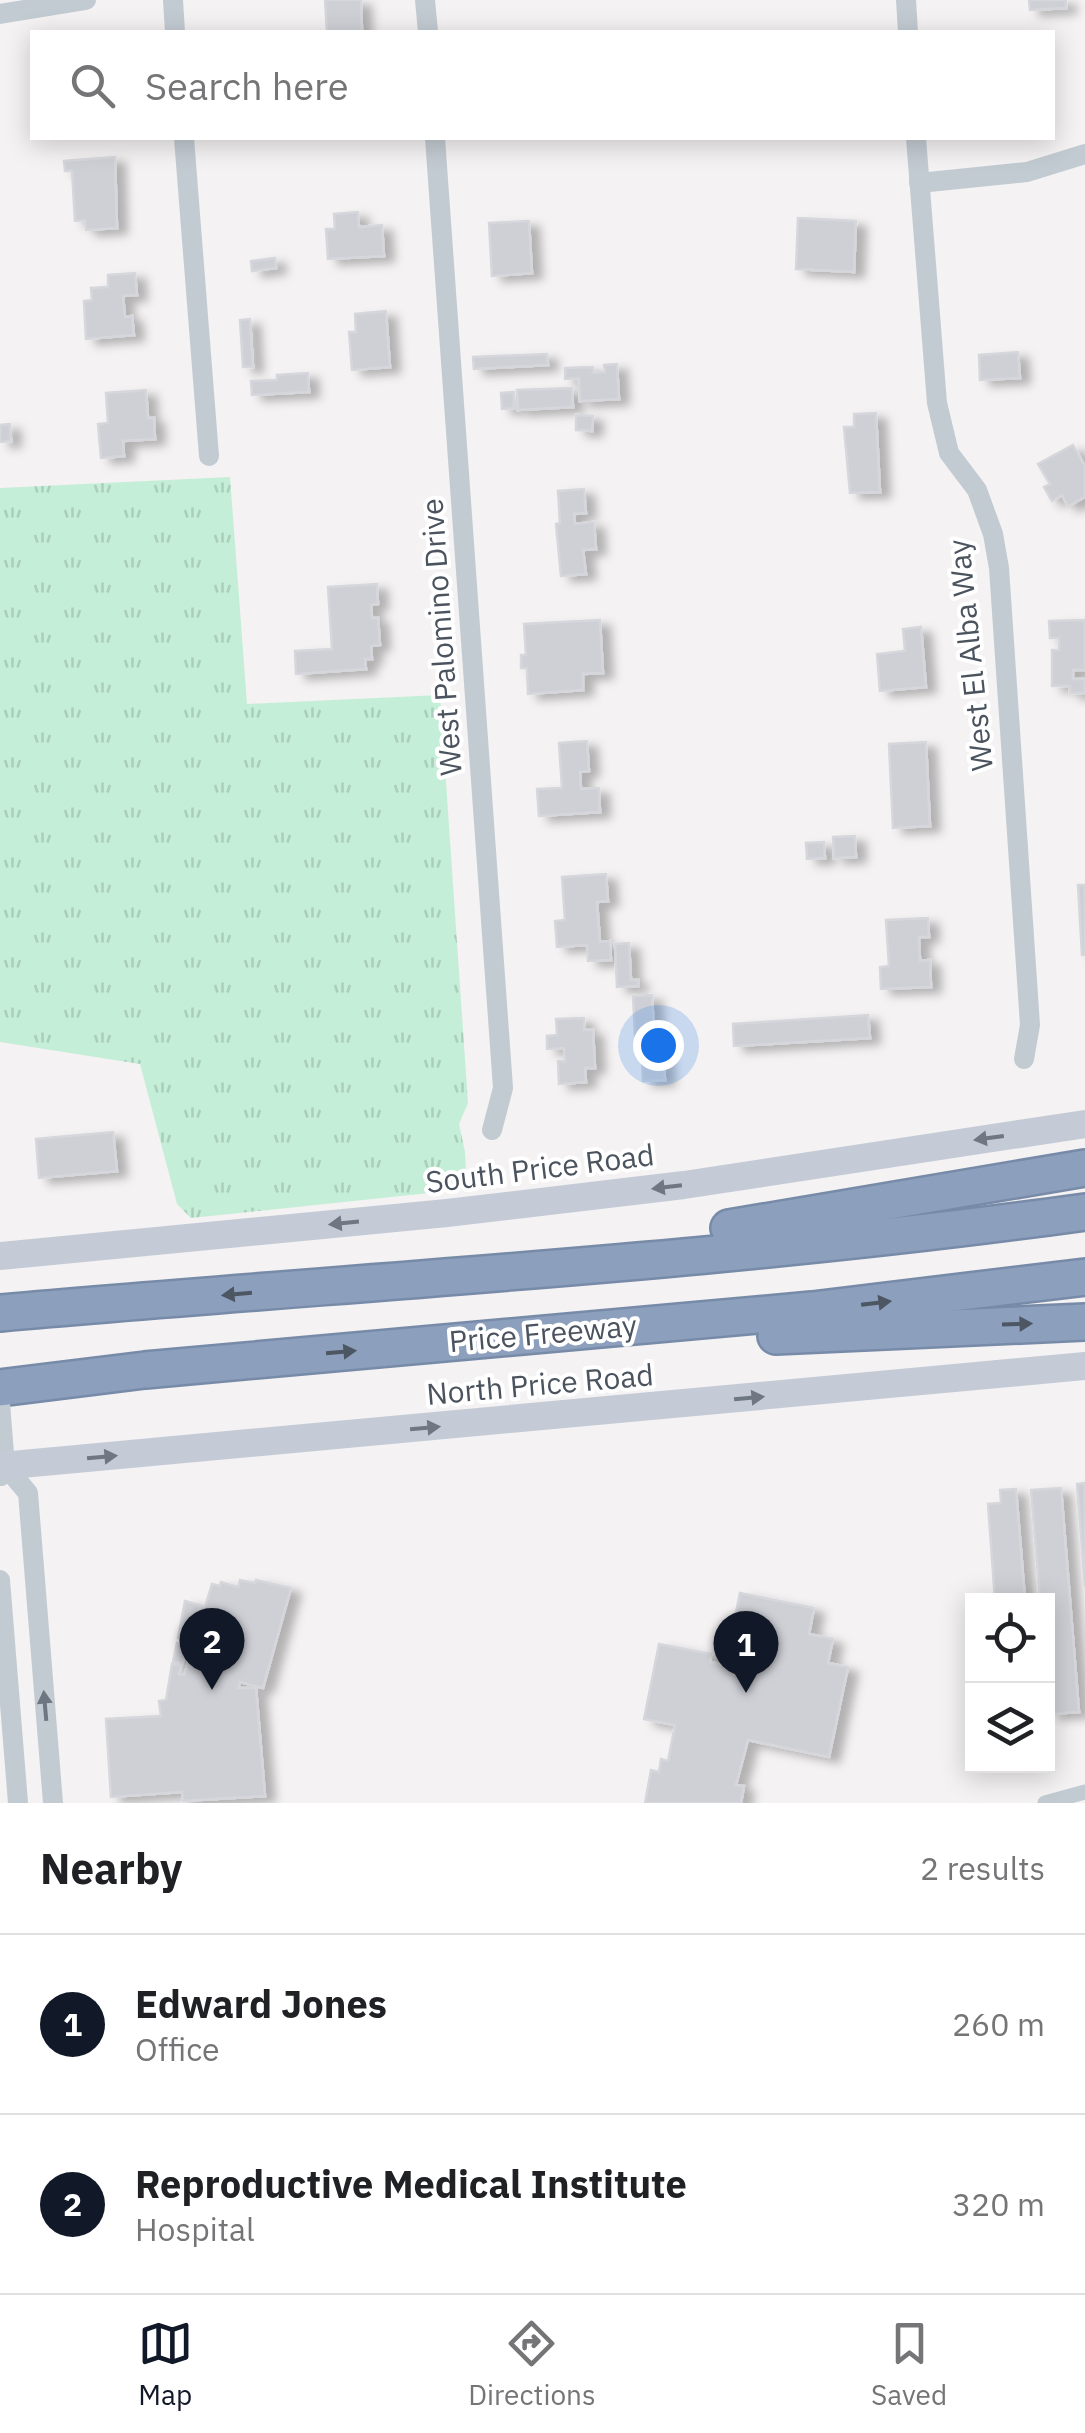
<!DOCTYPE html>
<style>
:root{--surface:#fff;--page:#f6f6f6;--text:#202124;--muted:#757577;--line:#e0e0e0;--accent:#111827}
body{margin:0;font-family:"IBM Plex Sans",sans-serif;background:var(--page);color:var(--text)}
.controls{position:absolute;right:30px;bottom:30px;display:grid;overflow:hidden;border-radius:0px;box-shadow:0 5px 25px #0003}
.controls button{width:90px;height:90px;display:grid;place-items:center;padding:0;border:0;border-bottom:2px solid var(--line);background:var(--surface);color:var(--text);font:50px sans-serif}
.you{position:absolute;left:658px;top:1045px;width:35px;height:35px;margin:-25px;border:8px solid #fff;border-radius:50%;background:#1a73e8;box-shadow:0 0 0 15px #1a73e833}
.badge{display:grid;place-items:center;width:65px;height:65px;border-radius:50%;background:var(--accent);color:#fff;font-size:32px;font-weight:700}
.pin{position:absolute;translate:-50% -82px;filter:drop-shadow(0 2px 5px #0008)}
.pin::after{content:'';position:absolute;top:52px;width:35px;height:30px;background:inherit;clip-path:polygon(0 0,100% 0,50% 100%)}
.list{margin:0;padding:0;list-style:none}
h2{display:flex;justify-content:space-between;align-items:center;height:130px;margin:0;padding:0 40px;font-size:42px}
h2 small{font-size:32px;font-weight:400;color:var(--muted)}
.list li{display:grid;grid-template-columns:65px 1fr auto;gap:30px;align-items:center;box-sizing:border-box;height:180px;padding:0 40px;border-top:2px solid var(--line)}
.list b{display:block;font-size:38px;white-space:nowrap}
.list p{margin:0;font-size:32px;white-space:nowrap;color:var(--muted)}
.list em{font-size:32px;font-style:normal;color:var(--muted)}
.icon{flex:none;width:55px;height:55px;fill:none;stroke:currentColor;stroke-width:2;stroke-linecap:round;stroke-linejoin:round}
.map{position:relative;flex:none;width:1085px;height:1803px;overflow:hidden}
.search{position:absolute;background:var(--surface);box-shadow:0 5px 25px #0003;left:30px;right:30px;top:30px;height:110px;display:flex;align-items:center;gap:25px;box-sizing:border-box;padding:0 35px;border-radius:0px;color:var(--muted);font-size:38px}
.sheet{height:490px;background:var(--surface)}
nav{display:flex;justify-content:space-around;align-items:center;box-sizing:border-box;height:140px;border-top:2px solid var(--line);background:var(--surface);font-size:28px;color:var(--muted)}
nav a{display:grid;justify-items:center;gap:5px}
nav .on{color:var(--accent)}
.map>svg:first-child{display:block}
.park{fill:url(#park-tufts)}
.building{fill:#cfd0d6;stroke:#d6d7dc;stroke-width:2.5;filter:url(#shadow)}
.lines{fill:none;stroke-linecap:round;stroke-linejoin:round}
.motorway-casing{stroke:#778ba9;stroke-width:40}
.pedestrian{stroke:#c3cbd2;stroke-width:15}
.minor{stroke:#c3cbd2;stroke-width:20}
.secondary{stroke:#c4cbd7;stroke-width:28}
.motorway{stroke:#8ca0bd;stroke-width:35}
.oneway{fill:#6f7782}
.oneway2{fill:#4d5763}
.oneway3{fill:#6e7781}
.labels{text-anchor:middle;stroke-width:8;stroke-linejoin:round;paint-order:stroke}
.street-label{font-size:30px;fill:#4a535e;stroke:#fff}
</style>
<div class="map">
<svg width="1085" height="1803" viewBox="0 0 1085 1803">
<defs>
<pattern id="park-tufts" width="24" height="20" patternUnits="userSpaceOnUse" patternTransform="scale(2.5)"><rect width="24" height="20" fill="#c4eed7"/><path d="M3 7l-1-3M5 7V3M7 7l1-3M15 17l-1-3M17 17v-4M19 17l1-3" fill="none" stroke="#aacebb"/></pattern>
<filter id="shadow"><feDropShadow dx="10" dy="5.5" stdDeviation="5" flood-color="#0004"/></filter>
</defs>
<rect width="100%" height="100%" fill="#f4f2f2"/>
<path class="park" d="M230 477 247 704 440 695 468 1103 459 1124 465 1152 467 1189 191 1218 177 1204 140 1064 0 1042V488Z"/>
<g class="building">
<path d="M325 0H361L362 32H327Z"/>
<path d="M1029 0H1066V8L1030 10Z"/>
<path d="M115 157 117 228 86 230 85 220 75 221 72 171H65L64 161Z"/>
<path d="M358 212 359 227 382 225 384 256 328 259 326 229H335L334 214Z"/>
<path d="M798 218 856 221 854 272 796 269Z"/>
<path d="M529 221 532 273 492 276 489 223Z"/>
<path d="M275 258 276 268 252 271 251 261Z"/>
<path d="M135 273 137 295 123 296 125 317 132 316 134 335 86 339 84 301 92 300 91 288 108 287V275Z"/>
<path d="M386 311 390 367 352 370 349 332H356L355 314Z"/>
<path d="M250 319 253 367H243L240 320Z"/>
<path d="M1018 352 1020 378 980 380 979 355Z"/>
<path d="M547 354 548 365 474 369 473 357Z"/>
<path d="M617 364 619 399 580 401 579 378 565 379V368L593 367V373L605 372 604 365Z"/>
<path d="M308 373 309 392 252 395 251 381 277 380V375Z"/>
<path d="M572 388 573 407 518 410 517 390Z"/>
<path d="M146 390 148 418H154L155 439 123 441 124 456 101 458 98 424 108 423 106 393Z"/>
<path d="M514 392V408L502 409 501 393Z"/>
<path d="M876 413 880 492 850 493 844 427H854V414Z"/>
<path d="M576 415 593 416 592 431 576 430Z"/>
<path d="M10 424 11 441 0 442V425Z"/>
<path d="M1073 445 1085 466V497L1068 506 1062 495 1052 501 1044 487 1050 484 1038 464Z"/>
<path d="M584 489 586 513 574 514 575 524 594 522 596 549 583 550 586 574 561 576 556 524 560 523 558 491Z"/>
<path d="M377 584 378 604 371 605 372 618H378L380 645 371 646 372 659H365L366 669 296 674 295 651 332 649 328 587Z"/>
<path d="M600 620 603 673 583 674V690L528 694 527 668H521V655H526L524 624Z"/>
<path d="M1085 620V670H1073V679H1085V693H1070V686H1052V650H1059V638H1050L1049 621Z"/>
<path d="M921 627 926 687 880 691 877 654 905 651 903 629Z"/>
<path d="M587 741 589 771 580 772 581 789 599 788 600 812 539 816 537 789 562 788 559 743Z"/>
<path d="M926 742 930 826 893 828 889 744Z"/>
<path d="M855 836 856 857 834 858 833 837Z"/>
<path d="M824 842 825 858 807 859 806 843Z"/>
<path d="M606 874 608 901 597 902 600 942 610 941 611 960 588 961 587 945 557 947 555 921 565 920 562 877Z"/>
<path d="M1078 885H1085V955H1082Z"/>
<path d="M928 918 929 937H919L920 961 930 960 931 987 881 989 880 967 889 966 886 920Z"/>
<path d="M629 943 631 980H638V986L617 987 615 944Z"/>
<path d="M652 995 655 1051 663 1050 665 1080 643 1081 642 1053 636 1054 633 996Z"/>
<path d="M868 1015 870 1038 734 1046 733 1024Z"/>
<path d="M584 1018V1030H593L595 1068H585L586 1082 559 1084 558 1061H565L564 1048 547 1049V1036L557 1035 556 1019Z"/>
<path d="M113 1132 117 1171 39 1178 36 1139Z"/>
<path d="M1085 1483V1587L1077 1484Z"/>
<path d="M1061 1488 1079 1712 1049 1714 1048 1600H1040L1031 1490Z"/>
<path d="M1016 1489 1025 1600H995L988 1504 1001 1503 1000 1490Z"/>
<path d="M240 1580 255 1583 256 1580 291 1588 263 1688 240 1682 238 1688H256L265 1796 183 1801 182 1792 111 1797 106 1719 161 1716 159 1701 166 1700 172 1664 181 1666 179 1674 184 1675 212 1584 220 1586 221 1582 238 1587Z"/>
<path d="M740 1593 814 1608 809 1634 833 1639 828 1663 848 1667 829 1757 748 1740 736 1785 744 1786 741 1803H645L651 1770 659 1772 661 1759 668 1761 675 1725 644 1719 659 1644 711 1654 710 1662 725 1665Z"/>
<path d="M185 1601 200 1605 189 1641 178 1638Z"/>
<path d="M177 1643 187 1647 182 1664 173 1662Z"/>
</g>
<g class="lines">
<g class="motorway-casing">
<g id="motorway">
<path d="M729 1228 1085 1168"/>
<path d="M0 1313C362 1281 725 1262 1085 1212"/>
<path d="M776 1336 1085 1322"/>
<path d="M0 1388 145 1370 812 1310 1085 1277"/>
</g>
</g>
<path class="pedestrian" d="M1045 1803 1085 1792"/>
<g class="minor">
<path d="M173 0 175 32"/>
<path d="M425 0 428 32"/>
<path d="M906 0 908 32"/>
<path d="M0 14 86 0"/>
<path d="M184 138 209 456"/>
<path d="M435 138 503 1088 492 1130"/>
<path d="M916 138 937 403 949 453 977 490 993 534 999 568 1030 1025 1024 1059"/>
<path d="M919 183 1027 172 1085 154"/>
<path d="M0 1403 5 1466 1 1476"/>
<path d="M5 1466 28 1493 53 1803"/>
<path d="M0 1580 18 1803"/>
</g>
<g class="secondary">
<path d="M0 1256 447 1213 684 1185 1085 1124"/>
<path d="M0 1466 1085 1366"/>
</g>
<use href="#motorway" class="motorway"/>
</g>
<defs><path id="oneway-solid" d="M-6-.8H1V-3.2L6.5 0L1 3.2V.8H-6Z" transform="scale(2.5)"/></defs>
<g class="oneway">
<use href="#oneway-solid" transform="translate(989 1138) rotate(172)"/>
<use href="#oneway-solid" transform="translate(667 1187) rotate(173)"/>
<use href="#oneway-solid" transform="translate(344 1223) rotate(174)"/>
<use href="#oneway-solid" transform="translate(749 1398) rotate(-5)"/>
<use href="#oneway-solid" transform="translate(425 1428) rotate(-5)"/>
<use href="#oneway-solid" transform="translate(102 1457) rotate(-5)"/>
</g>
<g class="oneway2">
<use href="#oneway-solid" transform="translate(237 1294) rotate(175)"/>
<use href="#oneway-solid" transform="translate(876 1303) rotate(-7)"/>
<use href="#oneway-solid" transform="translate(1017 1324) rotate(-2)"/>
<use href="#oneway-solid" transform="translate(341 1352) rotate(-5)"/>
</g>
<use class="oneway3" href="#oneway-solid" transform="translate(45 1706) rotate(-95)"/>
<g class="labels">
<g class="street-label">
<text transform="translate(442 637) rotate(-94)" y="10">West Palomino Drive</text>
<text transform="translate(971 655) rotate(-96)" y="10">West El Alba Way</text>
<text transform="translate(540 1169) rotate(-7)" y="10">South Price Road</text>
<text transform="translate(543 1334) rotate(-5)" y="10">Price Freeway</text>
<text transform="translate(540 1385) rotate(-5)" y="10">North Price Road</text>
</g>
</g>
</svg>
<div class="controls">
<button><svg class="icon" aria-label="locate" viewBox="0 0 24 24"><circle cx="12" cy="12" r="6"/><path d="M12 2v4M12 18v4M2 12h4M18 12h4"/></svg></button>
<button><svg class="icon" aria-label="layers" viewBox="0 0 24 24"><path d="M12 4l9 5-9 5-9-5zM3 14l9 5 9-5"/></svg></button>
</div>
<div class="you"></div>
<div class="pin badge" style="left:746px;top:1693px">1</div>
<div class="pin badge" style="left:212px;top:1690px">2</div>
<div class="search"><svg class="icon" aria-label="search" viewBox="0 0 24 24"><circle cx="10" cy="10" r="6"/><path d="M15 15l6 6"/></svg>Search here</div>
</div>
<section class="sheet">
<h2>Nearby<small>2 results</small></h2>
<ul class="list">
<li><span class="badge">1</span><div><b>Edward Jones</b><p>Office</p></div><em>260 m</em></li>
<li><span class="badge">2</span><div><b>Reproductive Medical Institute</b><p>Hospital</p></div><em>320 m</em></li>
</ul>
</section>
<nav>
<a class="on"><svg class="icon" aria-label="map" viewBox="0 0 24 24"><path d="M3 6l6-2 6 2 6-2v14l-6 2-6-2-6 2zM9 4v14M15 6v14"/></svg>Map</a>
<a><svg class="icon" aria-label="directions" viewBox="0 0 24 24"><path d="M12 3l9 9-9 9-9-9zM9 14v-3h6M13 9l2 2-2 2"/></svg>Directions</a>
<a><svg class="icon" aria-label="saved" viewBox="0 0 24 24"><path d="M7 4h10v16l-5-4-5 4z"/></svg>Saved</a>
</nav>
